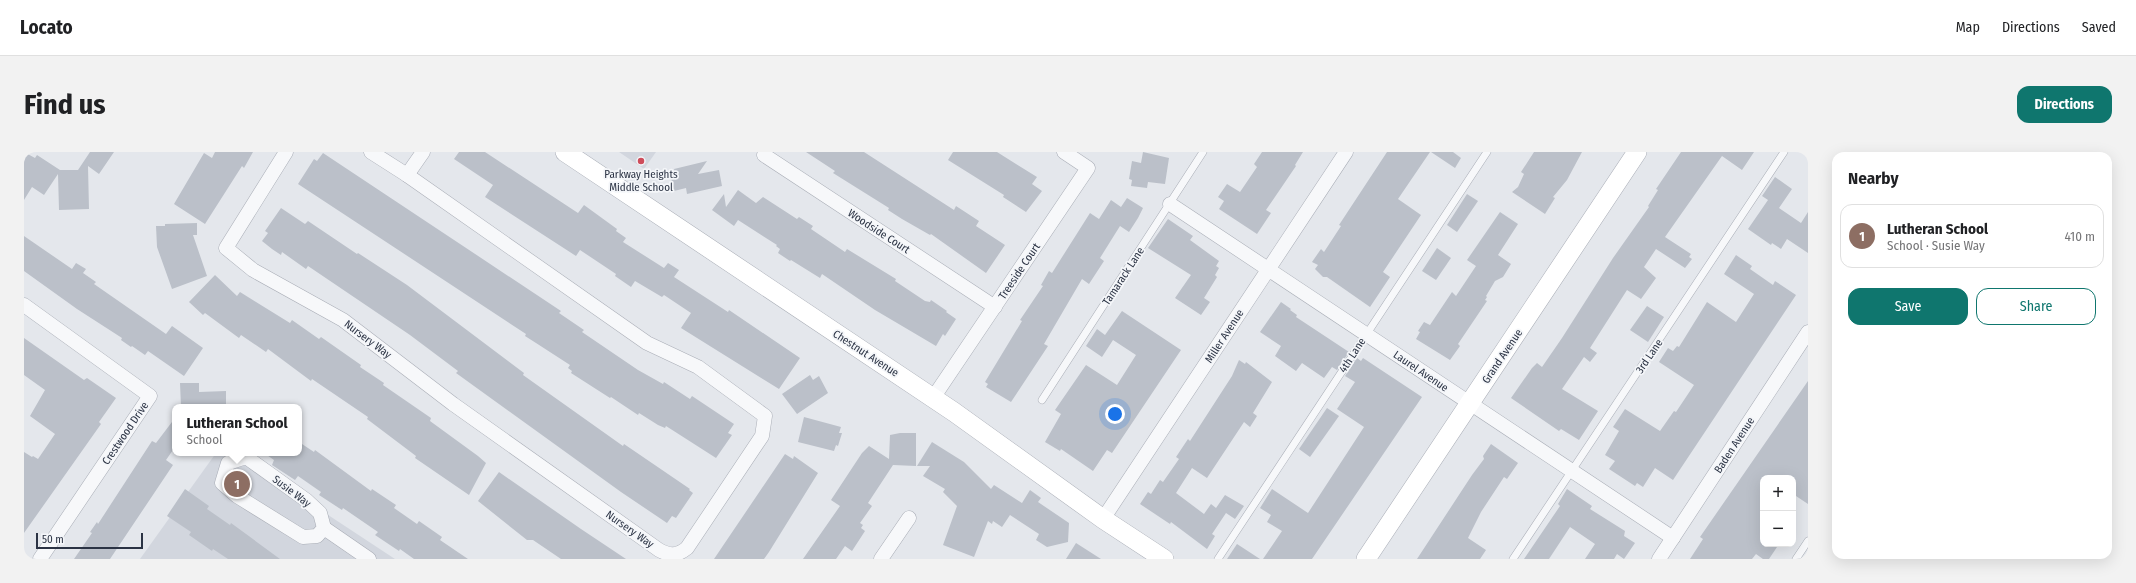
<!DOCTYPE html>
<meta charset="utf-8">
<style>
:root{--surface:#fff;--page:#f2f2f2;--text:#202124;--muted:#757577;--line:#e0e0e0;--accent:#0f766e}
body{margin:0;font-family:"Fira Sans Condensed",sans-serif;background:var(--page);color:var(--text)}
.controls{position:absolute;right:12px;bottom:12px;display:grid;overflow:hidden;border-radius:8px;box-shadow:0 4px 16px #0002}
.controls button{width:36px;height:36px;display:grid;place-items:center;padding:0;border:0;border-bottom:1px solid var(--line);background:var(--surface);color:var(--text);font:20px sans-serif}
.scale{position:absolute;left:12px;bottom:10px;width:107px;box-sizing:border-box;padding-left:4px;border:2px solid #2b3344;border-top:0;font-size:11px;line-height:14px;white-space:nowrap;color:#2b3344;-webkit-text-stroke:3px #f4f6f9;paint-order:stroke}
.you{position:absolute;left:1091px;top:262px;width:14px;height:14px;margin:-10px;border:3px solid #fff;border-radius:50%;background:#1a73e8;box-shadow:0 0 0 6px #1a73e833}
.badge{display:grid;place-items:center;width:26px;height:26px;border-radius:50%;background:var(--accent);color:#fff;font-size:13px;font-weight:700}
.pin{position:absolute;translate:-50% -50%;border:2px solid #fff;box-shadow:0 1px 4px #0006}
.popup{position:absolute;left:148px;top:252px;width:130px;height:52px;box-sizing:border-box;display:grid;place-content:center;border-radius:8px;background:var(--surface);filter:drop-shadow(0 1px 3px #0005);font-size:13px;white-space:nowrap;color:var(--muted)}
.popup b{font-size:15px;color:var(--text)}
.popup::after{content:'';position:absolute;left:50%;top:100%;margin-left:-8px;border:8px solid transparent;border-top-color:var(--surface)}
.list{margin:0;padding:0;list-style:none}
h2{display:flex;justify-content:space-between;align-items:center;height:52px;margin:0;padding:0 16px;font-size:17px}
h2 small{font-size:13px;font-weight:400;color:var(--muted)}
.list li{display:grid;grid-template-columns:26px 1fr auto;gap:12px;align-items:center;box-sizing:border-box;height:64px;margin:0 8px 8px;padding:0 8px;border:1px solid var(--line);border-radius:12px}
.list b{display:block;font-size:15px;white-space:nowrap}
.list p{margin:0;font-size:13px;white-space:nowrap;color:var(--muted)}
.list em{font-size:13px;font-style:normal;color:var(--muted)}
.actions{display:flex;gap:8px;padding:12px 16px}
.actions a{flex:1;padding:9px 0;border:1px solid var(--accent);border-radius:12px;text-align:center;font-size:14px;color:var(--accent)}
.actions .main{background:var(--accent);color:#fff}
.map{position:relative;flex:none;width:1784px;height:407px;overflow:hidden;border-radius:12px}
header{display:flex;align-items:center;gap:24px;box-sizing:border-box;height:56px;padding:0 20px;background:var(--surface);border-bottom:1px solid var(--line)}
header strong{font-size:19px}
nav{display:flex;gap:22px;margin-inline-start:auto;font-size:14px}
.intro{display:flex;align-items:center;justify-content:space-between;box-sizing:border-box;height:96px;padding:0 24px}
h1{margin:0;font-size:28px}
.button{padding:10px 18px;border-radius:12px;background:var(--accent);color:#fff;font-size:14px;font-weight:700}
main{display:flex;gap:24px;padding:0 24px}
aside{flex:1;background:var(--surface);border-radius:12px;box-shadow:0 4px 16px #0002}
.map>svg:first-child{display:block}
.built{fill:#d2d6de}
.building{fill:#bbc0c9}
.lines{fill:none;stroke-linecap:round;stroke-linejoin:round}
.service-casing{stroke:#a9adb6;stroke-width:8}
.minor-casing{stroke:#a9adb6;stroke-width:15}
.secondary-casing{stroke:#a9adb6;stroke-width:20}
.service{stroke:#f7f8fa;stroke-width:7}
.minor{stroke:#f7f8fa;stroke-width:14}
.secondary{stroke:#fff;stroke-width:19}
.poi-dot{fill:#ce4c5a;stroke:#f4f6f9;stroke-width:1.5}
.labels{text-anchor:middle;stroke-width:3.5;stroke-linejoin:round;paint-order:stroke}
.poi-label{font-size:11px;fill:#2b3344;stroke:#f4f6f9}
.street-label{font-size:11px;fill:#2b3344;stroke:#f4f6f9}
</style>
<header>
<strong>Locato</strong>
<nav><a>Map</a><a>Directions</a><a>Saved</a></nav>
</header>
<div class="intro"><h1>Find us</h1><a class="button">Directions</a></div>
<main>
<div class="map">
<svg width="1784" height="407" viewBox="0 0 1784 407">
<rect width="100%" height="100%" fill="#e4e7ec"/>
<g class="built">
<path d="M595 0H632L620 17Z"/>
<path d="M192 301H210L371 407H116Z"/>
</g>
<g class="building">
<path d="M0 0 11 6 13 3 36 18H54L66 0H90L75 22 64 14 65 57 35 58 34 22 20 43 8 35 0 48Z"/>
<path d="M191 0H229L220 16 218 14 181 72 150 52 180 1 188 6Z"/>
<path d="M435 0H461L554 61 560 53 593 77 592 79 602 86 599 90 640 116 644 111 655 118 650 125 704 160 705 158 776 206 755 237 657 176 667 161 640 143 638 145 611 129 607 135 591 124 592 122 556 98 552 104 461 45 469 33 430 7Z"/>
<path d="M782 0H840L930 58 932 54 955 69 952 74 981 93 962 121 907 82 906 83 878 67 864 58 865 56 809 21 811 19Z"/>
<path d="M929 0H973L1013 25 1008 32 1018 39 1002 60 979 45 980 43 924 8Z"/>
<path d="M1119 0 1145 6 1141 32 1124 30 1123 36 1107 34 1108 28 1105 27 1108 9 1117 11Z"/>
<path d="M1238 0H1279L1271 13 1272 14 1242 58 1247 61 1233 82 1195 57 1200 49 1194 45 1203 32 1216 40 1233 15 1230 12Z"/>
<path d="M1363 0H1406L1374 47 1397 63 1359 120 1366 125 1346 155 1303 125H1299L1291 117 1294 113 1288 110 1297 97 1300 100 1317 74 1315 73Z"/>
<path d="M1407 0H1429L1437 6 1431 16Z"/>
<path d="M1510 0H1558L1543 28 1529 45 1531 46 1521 62 1488 40 1494 35 1500 22 1497 20Z"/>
<path d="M1657 0H1730L1718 18 1698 4 1641 85 1667 102 1665 105 1668 107 1661 116 1632 97 1620 115 1632 126 1617 147 1603 138 1566 196 1573 201 1566 210 1560 205 1538 237 1574 259 1555 288 1537 277 1535 279 1487 246 1508 216 1513 211 1518 215 1538 186 1589 106 1625 55 1624 54 1634 38 1632 37Z"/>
<path d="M299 1 537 159 535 161 560 178 558 180 614 218 639 232 640 230 666 247 668 244 710 272 704 281 708 283 692 306 642 274 641 276 634 273 615 261 614 263 587 245 586 246 547 221 548 219 544 216 546 213 512 191 501 184 502 182 274 32 290 7 293 9Z"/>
<path d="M683 9 674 22 695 18 698 34 663 42 662 36 650 39 647 26 652 25 650 17Z"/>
<path d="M1751 25 1768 37 1755 56 1777 71 1784 60V101L1763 87 1757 97 1748 91 1747 93 1724 77 1744 48 1738 44Z"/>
<path d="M714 38 732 51 739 45 773 67 775 65 789 74 787 77 821 100 823 97 872 127 871 129 901 149 906 150 907 148 923 159 922 160 932 167 921 184 919 182 912 194 851 158 798 122 796 126 767 108 766 109 754 101 756 97 752 94 753 93 714 68 710 74 688 58 700 42 702 55Z"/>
<path d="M1443 42 1454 49 1433 80 1423 73Z"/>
<path d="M1103 46 1119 56 1114 66 1105 80 1096 74 1076 106 1080 109 1065 132 1058 127 1020 192 1024 194 987 250 962 235 964 232 961 230 998 169 996 168 1019 134 1017 133 1025 119 1028 121 1066 61 1075 67 1087 48 1097 55Z"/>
<path d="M257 56 281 72 284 69 333 102 334 101 383 133 500 221 499 223 599 294 600 292 666 337 665 338 669 341 652 366 648 364 643 371 597 340 432 221 434 219 386 183 284 114 282 117 258 100 257 103 248 97 238 89 244 81 241 79Z"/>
<path d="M1476 60 1494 72 1474 103 1487 112 1479 125 1471 129 1462 144 1463 145 1461 148 1463 149 1434 192 1436 194 1426 208 1392 187 1396 180 1394 179 1400 170 1406 173 1428 140 1432 144 1452 114 1443 108Z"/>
<path d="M1144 67 1169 84 1166 88 1195 109 1192 114 1195 116 1191 123 1193 125 1180 146 1186 150 1177 163 1151 146 1167 123 1124 96Z"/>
<path d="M173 71V83H169L183 124 148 137 133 95 132 74H141V72Z"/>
<path d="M0 84 48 117 52 111 62 117 59 121 72 130 70 132 142 182 148 174 179 196 160 224 124 199 121 203 108 194 107 195 97 188 98 186 53 157 0 119Z"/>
<path d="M1413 96 1427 106 1412 128 1398 119Z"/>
<path d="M1712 103 1728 114 1726 117 1749 133 1751 129 1772 143 1649 328 1631 316 1619 335 1613 331 1611 334 1585 317 1591 309 1581 303 1595 279 1589 275 1601 257 1636 279 1650 259 1652 260 1670 233 1635 210 1644 196 1649 199 1653 194 1655 195 1683 150 1712 170 1730 142 1700 122Z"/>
<path d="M191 123 213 144 216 140 266 171 268 168 295 187 297 185 337 213 336 215 360 231 359 233 407 266 406 269 454 304 462 311 445 343 391 306 392 304 343 267 344 265 288 227 287 229 244 197 242 200 217 183 215 186 181 161 179 163 165 150Z"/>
<path d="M1257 150 1267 157 1266 158 1273 163 1272 165 1325 200 1313 218 1308 215 1300 226 1278 211 1272 219 1251 204 1257 194 1236 180Z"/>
<path d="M1623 154 1640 165 1624 190 1606 178Z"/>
<path d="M1098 159 1157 198 1088 301 1083 298 1069 319 1037 297 1036 299 1021 290 1037 262 1031 258 1062 213 1093 233 1112 203 1089 188 1078 205 1062 194 1073 177 1081 183Z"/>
<path d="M0 186 60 228 63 226 92 246 75 270 77 272 0 381V300L8 305 9 304 14 307 31 282 6 264 21 238 0 223Z"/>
<path d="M1333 206 1337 209 1339 206 1398 245 1288 407H1239L1258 379 1243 370 1247 363 1236 356 1248 337 1284 361 1340 275 1313 257 1331 230 1321 224Z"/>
<path d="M1215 208 1221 212 1222 210 1248 230 1229 261 1233 264 1226 275 1220 270 1183 326 1168 316 1152 341 1180 362 1187 352 1192 356 1201 343 1220 354 1211 367 1202 361 1188 382 1191 384 1183 397 1147 370 1146 372 1116 352 1124 340 1127 342 1136 328 1139 330 1155 307 1152 305 1164 287 1166 289 1208 224Z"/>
<path d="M786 223 789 228 795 224 804 241 773 262 758 242Z"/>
<path d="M1784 229V352L1769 342V326H1739V392H1755L1745 407H1739L1732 402 1728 407H1666L1679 387 1676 385Z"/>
<path d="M156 231H175V240L202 239V255H157Z"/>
<path d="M1303 256 1315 264 1286 305 1275 297Z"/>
<path d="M780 265 817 275 815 281H818L814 294 812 293 810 299 774 290Z"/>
<path d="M151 266V295L142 308 149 313 86 407H50L68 381 66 380 73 370 74 372 128 289 132 291Z"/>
<path d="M876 281H892V314L869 313 844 351 848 354 836 371 839 373 837 376 841 379 828 399 821 394 812 407H779L816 354 807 348 838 301 845 294 865 307 866 283Z"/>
<path d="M275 290 290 300 291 298 347 339 348 337 372 353 370 356 393 372 395 369 418 385 416 388 444 407H390L376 397 375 399 351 383 354 380 319 356 318 358 295 343 297 340 274 324 271 328 248 313 250 308 240 301H275Z"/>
<path d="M908 290 940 310 967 337 970 333 998 351 1006 338 1017 346 1014 350 1045 371 1044 390 1023 395 1012 388 1015 382 986 363 978 375 969 369 968 372 964 369 950 405 919 393 933 354 919 340 921 337 899 324 906 314H893Z"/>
<path d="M1467 292 1494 311 1483 327 1480 325 1457 360 1444 386 1462 398 1456 407H1393L1448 323 1460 307 1459 304Z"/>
<path d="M761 302 769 307 770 304 794 321 745 400 740 407H690Z"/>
<path d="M475 320 557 377 602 407H537L509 388H503L454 349Z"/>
<path d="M161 337 185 354 183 357 206 373 207 371 256 407H204L189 397 188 399 165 383 167 380 143 364Z"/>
<path d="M1543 337 1568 354 1566 357 1601 379 1600 384 1611 391 1600 407 1593 402 1590 407H1561L1571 392 1546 375 1525 407H1500L1536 354 1534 352Z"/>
<path d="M1052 391 1077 407H1042Z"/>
<path d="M1213 392 1236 407H1203Z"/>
</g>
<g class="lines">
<g class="service-casing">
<g id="service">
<path d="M1018 248 1179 0"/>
<path d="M1194 407 1463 0"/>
<path d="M1489 407 1760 0"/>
<path d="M1772 407 1784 389"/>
</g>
</g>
<g class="minor-casing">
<g id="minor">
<path d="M262 0 202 96 229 118 319 168 429 252 635 398C646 404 653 404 663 396L738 284 741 264 674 215 623 191 383 23 347 0"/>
<path d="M740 3 971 155"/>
<path d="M383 23 399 0"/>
<path d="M1146 52 1649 386"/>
<path d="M0 153 126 244 16 407"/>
<path d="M909 246 1064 16 1040 0"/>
<path d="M222 305 282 348 296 361 300 376 293 384 279 385 213 344 198 331 204 311Z"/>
<path d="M1079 367 1322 0"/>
<path d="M300 376 345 407"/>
<path d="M857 407 885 366"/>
<path d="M1635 407 1784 180"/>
</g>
</g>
<g class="secondary-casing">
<g id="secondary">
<path d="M541 0 930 260 1079 367 1140 407"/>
<path d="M1342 407 1613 0"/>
</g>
</g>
<use href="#service" class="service"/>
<use href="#minor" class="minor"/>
<use href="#secondary" class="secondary"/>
</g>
<circle class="poi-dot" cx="617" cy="9" r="4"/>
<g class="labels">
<g class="poi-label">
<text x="617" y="26">Parkway Heights<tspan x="617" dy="13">Middle School</tspan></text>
</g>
<g class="street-label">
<text transform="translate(855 79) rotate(33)" y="4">Woodside Court</text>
<text transform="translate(995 119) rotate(-56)" y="4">Treeside Court</text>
<text transform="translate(1099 124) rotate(-57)" y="4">Tamarack Lane</text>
<text transform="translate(1200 184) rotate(-57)" y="4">Miller Avenue</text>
<text transform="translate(344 187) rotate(37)" y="4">Nursery Way</text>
<text transform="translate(842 201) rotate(33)" y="4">Chestnut Avenue</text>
<text transform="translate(1328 203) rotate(-57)" y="4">4th Lane</text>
<text transform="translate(1478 204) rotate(-56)" y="4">Grand Avenue</text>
<text transform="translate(1625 204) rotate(-56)" y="4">3rd Lane</text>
<text transform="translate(1397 219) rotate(34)" y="4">Laurel Avenue</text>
<text transform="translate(101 281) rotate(-56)" y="4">Crestwood Drive</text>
<text transform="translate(1710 293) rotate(-57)" y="4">Baden Avenue</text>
<text transform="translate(268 339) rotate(37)" y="4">Susie Way</text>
<text transform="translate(606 377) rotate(35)" y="4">Nursery Way</text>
</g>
</g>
</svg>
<div class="controls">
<button>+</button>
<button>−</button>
</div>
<div class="scale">50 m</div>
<div class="you"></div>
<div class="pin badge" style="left:213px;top:332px;background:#8d6e63">1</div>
<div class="popup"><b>Lutheran School</b>School</div>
</div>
<aside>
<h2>Nearby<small></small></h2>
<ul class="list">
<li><span class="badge" style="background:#8d6e63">1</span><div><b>Lutheran School</b><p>School · Susie Way</p></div><em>410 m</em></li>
</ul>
<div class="actions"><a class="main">Save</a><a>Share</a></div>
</aside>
</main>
